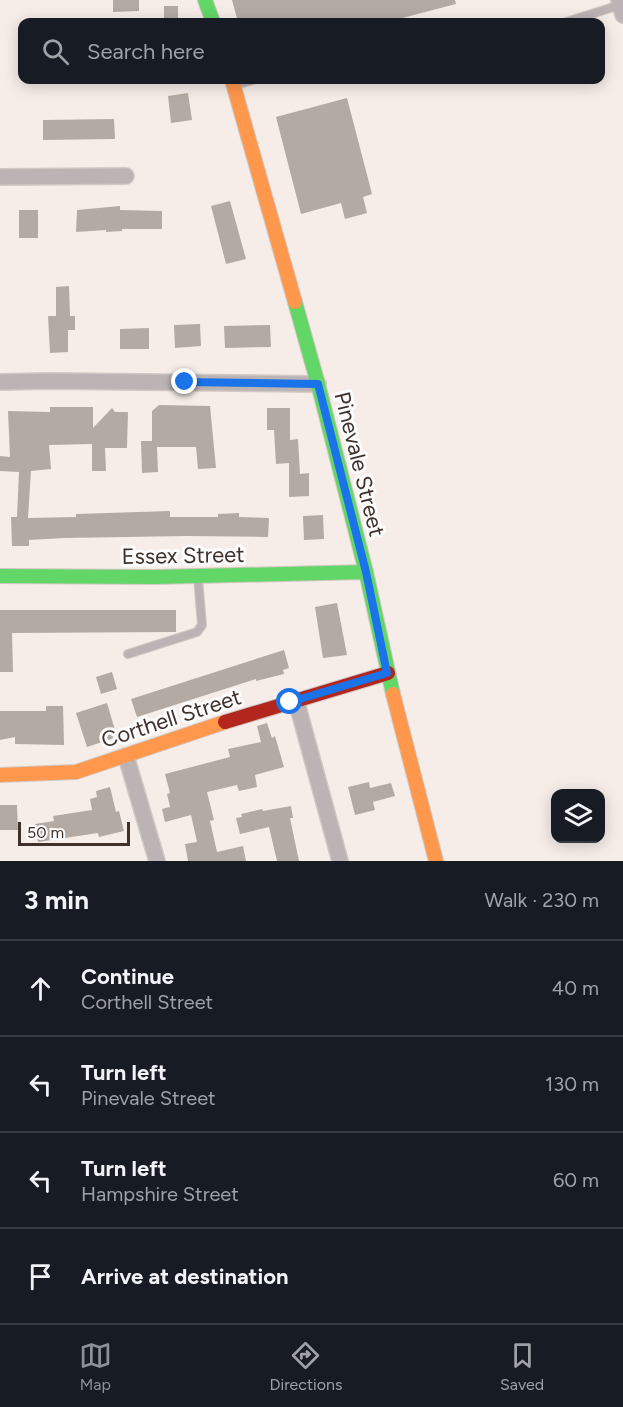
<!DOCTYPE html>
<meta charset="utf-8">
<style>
:root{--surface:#171b24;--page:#242831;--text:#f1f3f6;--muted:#9ea1a6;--line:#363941;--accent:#8c9099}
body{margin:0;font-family:Figtree,sans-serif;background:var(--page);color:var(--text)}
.controls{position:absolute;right:18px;bottom:18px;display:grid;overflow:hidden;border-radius:12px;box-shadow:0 3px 15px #0003}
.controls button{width:54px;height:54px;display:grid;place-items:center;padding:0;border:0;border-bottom:2px solid var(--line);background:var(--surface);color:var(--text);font:30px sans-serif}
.scale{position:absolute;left:18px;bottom:15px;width:112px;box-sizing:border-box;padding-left:6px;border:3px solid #3f3129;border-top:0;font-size:16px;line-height:21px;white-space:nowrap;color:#3f3129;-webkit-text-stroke:4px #fcfcfc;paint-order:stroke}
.stop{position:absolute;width:18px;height:18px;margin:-14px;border:4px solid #1a73e8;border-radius:50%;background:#fff}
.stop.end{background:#1a73e8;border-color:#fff;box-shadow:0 2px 6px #0008}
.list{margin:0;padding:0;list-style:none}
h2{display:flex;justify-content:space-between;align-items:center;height:78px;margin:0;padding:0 24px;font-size:26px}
h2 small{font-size:20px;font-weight:400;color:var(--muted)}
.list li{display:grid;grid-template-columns:39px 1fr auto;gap:18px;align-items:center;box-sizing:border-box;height:96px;padding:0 24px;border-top:2px solid var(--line)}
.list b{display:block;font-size:22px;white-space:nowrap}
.list p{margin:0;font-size:20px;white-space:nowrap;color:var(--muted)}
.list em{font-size:20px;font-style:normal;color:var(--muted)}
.icon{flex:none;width:33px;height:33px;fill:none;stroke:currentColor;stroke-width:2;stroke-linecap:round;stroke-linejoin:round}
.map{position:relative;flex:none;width:623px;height:861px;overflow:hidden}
.search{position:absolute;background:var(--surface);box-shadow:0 3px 15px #0003;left:18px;right:18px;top:18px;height:66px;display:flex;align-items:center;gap:15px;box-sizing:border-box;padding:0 21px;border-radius:12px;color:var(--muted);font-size:22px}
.sheet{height:462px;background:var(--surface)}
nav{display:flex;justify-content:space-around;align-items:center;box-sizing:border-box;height:84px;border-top:2px solid var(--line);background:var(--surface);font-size:16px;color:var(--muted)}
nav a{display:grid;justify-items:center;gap:3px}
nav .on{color:var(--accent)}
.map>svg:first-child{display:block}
.building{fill:#b4aaa4}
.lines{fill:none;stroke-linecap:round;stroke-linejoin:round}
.lane-casing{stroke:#d1c8c3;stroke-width:10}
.street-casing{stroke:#d1c8c3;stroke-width:18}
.fast-casing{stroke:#d1c8c3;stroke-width:16}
.slow-casing{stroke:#d1c8c3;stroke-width:16}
.jam-casing{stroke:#d1c8c3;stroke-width:16}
.lane{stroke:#bbb3b4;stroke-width:8}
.street{stroke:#bbb3b4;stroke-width:15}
.fast{stroke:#63d668;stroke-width:14}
.slow{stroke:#ff974d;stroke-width:14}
.jam{stroke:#b3261e;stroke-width:14}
.route{stroke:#1a73e8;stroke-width:8}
.labels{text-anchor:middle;stroke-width:6;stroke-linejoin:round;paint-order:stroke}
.street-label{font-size:22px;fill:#3f3129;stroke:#fcfcfc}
</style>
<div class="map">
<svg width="623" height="861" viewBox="0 0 623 861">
<rect width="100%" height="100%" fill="#f6ede9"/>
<g class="building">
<path d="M113 0H139V11L113 12Z"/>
<path d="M232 0H455L456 4 387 22H238Z"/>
<rect x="164" y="6" width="14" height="16"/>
<path d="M188 93 192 120 171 123 168 96Z"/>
<path d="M347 98 372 194 363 197 367 213 345 219 341 203 301 214 276 117Z"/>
<path d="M114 119 115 139 43 140V120Z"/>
<path d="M230 201 246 259 226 264 211 206Z"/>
<path d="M120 206V210L162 211V229H122V231L106 232V230L76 232 77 210Z"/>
<rect x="19" y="210" width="19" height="28"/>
<path d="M69 286 70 316H75V330H68V352L50 353 48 316H56V287Z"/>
<path d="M200 324 201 346 175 348 174 325Z"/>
<path d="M270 325 271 347 225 348 224 326Z"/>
<path d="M149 328V349H120V329Z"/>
<path d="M159 405 210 406 216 468 198 469 196 447H157L158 472 142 473 141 441H152V411Z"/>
<path d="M50 407H93V428L112 408 115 412H128L127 448H105L106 471H92V444L49 445 51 469 31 471 28 518 76 517V514L170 511V517H218V514L239 513V517L269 518 268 537 187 536 64 538 29 540V546H12L11 517H17L19 472 0 471V456L10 457 8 411 50 412Z"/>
<path d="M267 408H290V440L298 439 300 474 309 473V496L289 497V463L276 464 274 430H267Z"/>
<path d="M323 515 324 539 304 540 303 516Z"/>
<path d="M337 603 347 655 323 658 315 607Z"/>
<path d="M0 610H176V632L12 633 13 672H0Z"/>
<path d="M284 650 289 668 283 670 284 674 256 681V679L137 717 131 699Z"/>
<path d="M112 672 117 689 101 694 96 677Z"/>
<path d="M107 703 117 737 87 747 76 713Z"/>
<path d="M46 706H63L64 745 15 744V737L0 740V711H46Z"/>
<path d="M267 723 272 738 275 736 284 767 255 775 257 787 239 791 237 785 207 792 214 820 210 821 217 852 243 846 246 861H188L185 844 197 842 191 815 165 822 162 809 170 807 167 794 170 793 165 774 230 757 228 749 261 742 257 726Z"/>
<path d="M369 782 370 788 391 783 395 796 373 802 375 810 355 815 348 787Z"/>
<path d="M110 787 116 812 119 811 124 831 99 837 98 833 38 842 35 824 54 821 53 816 92 810 90 799 97 797 96 791Z"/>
<path d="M0 805H17L18 830H0Z"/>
<path d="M291 806 293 818H290L299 861H277L269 827 240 834 236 818 242 817 241 814 262 809 263 811Z"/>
</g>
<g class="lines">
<g class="lane-casing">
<g id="lane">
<path d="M566 22 620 5"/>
<path d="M235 85 253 80"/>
<path d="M128 654 197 632 202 625 198 578"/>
</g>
</g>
<g class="street-casing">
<g id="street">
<path d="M619 0 623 15"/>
<path d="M0 177 126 176"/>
<path d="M0 382 50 381 318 384"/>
<path d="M296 700 340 861"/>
<path d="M126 756 157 861"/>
</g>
</g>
<g class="fast-casing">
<g id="fast">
<path d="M205 0 213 22"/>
<path d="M295 302 318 384 366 572 393 694"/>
<path d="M0 576 155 577 366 572"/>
</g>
</g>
<g class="slow-casing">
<g id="slow">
<path d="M232 80 295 302"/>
<path d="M393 694 436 861"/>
<path d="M0 775 76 772 225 722"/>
</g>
</g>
<g class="jam-casing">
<path id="jam" d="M225 722 388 673"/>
</g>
<use href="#lane" class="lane"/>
<use href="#street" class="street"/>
<use href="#fast" class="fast"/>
<use href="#slow" class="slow"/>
<use href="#jam" class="jam"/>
</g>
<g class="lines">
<path class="route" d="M185 382 318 384 366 572 387 673 290 702"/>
</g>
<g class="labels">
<g class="street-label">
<text transform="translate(360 464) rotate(76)" y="8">Pinevale Street</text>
<text transform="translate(183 555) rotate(-1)" y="8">Essex Street</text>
<text transform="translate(171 718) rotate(-18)" y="8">Corthell Street</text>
</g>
</g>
</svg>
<div class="controls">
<button><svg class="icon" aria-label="layers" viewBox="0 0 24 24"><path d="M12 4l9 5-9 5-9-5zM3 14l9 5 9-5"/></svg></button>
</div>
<div class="scale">50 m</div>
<div class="stop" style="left:290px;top:702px"></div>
<div class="stop end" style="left:185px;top:382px"></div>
<div class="search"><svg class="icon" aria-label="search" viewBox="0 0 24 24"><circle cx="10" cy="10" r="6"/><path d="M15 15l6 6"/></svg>Search here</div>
</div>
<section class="sheet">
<h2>3 min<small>Walk · 230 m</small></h2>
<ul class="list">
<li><svg class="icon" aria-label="ahead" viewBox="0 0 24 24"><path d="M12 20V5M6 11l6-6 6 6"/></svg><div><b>Continue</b><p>Corthell Street</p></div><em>40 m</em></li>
<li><svg class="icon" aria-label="left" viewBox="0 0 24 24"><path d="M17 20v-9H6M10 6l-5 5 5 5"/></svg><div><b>Turn left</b><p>Pinevale Street</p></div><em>130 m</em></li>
<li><svg class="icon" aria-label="left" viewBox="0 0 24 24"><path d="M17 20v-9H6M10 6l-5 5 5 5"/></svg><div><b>Turn left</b><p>Hampshire Street</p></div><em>60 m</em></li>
<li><svg class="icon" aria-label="arrive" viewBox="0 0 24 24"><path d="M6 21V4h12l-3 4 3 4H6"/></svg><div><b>Arrive at destination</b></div></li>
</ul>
</section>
<nav>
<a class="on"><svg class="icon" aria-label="map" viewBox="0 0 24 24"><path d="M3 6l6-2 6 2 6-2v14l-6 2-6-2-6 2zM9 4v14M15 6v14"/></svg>Map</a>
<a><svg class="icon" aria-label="directions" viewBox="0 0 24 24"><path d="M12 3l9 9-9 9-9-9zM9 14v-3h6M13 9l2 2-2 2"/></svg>Directions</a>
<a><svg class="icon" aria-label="saved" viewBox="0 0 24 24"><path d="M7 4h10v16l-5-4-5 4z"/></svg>Saved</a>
</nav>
